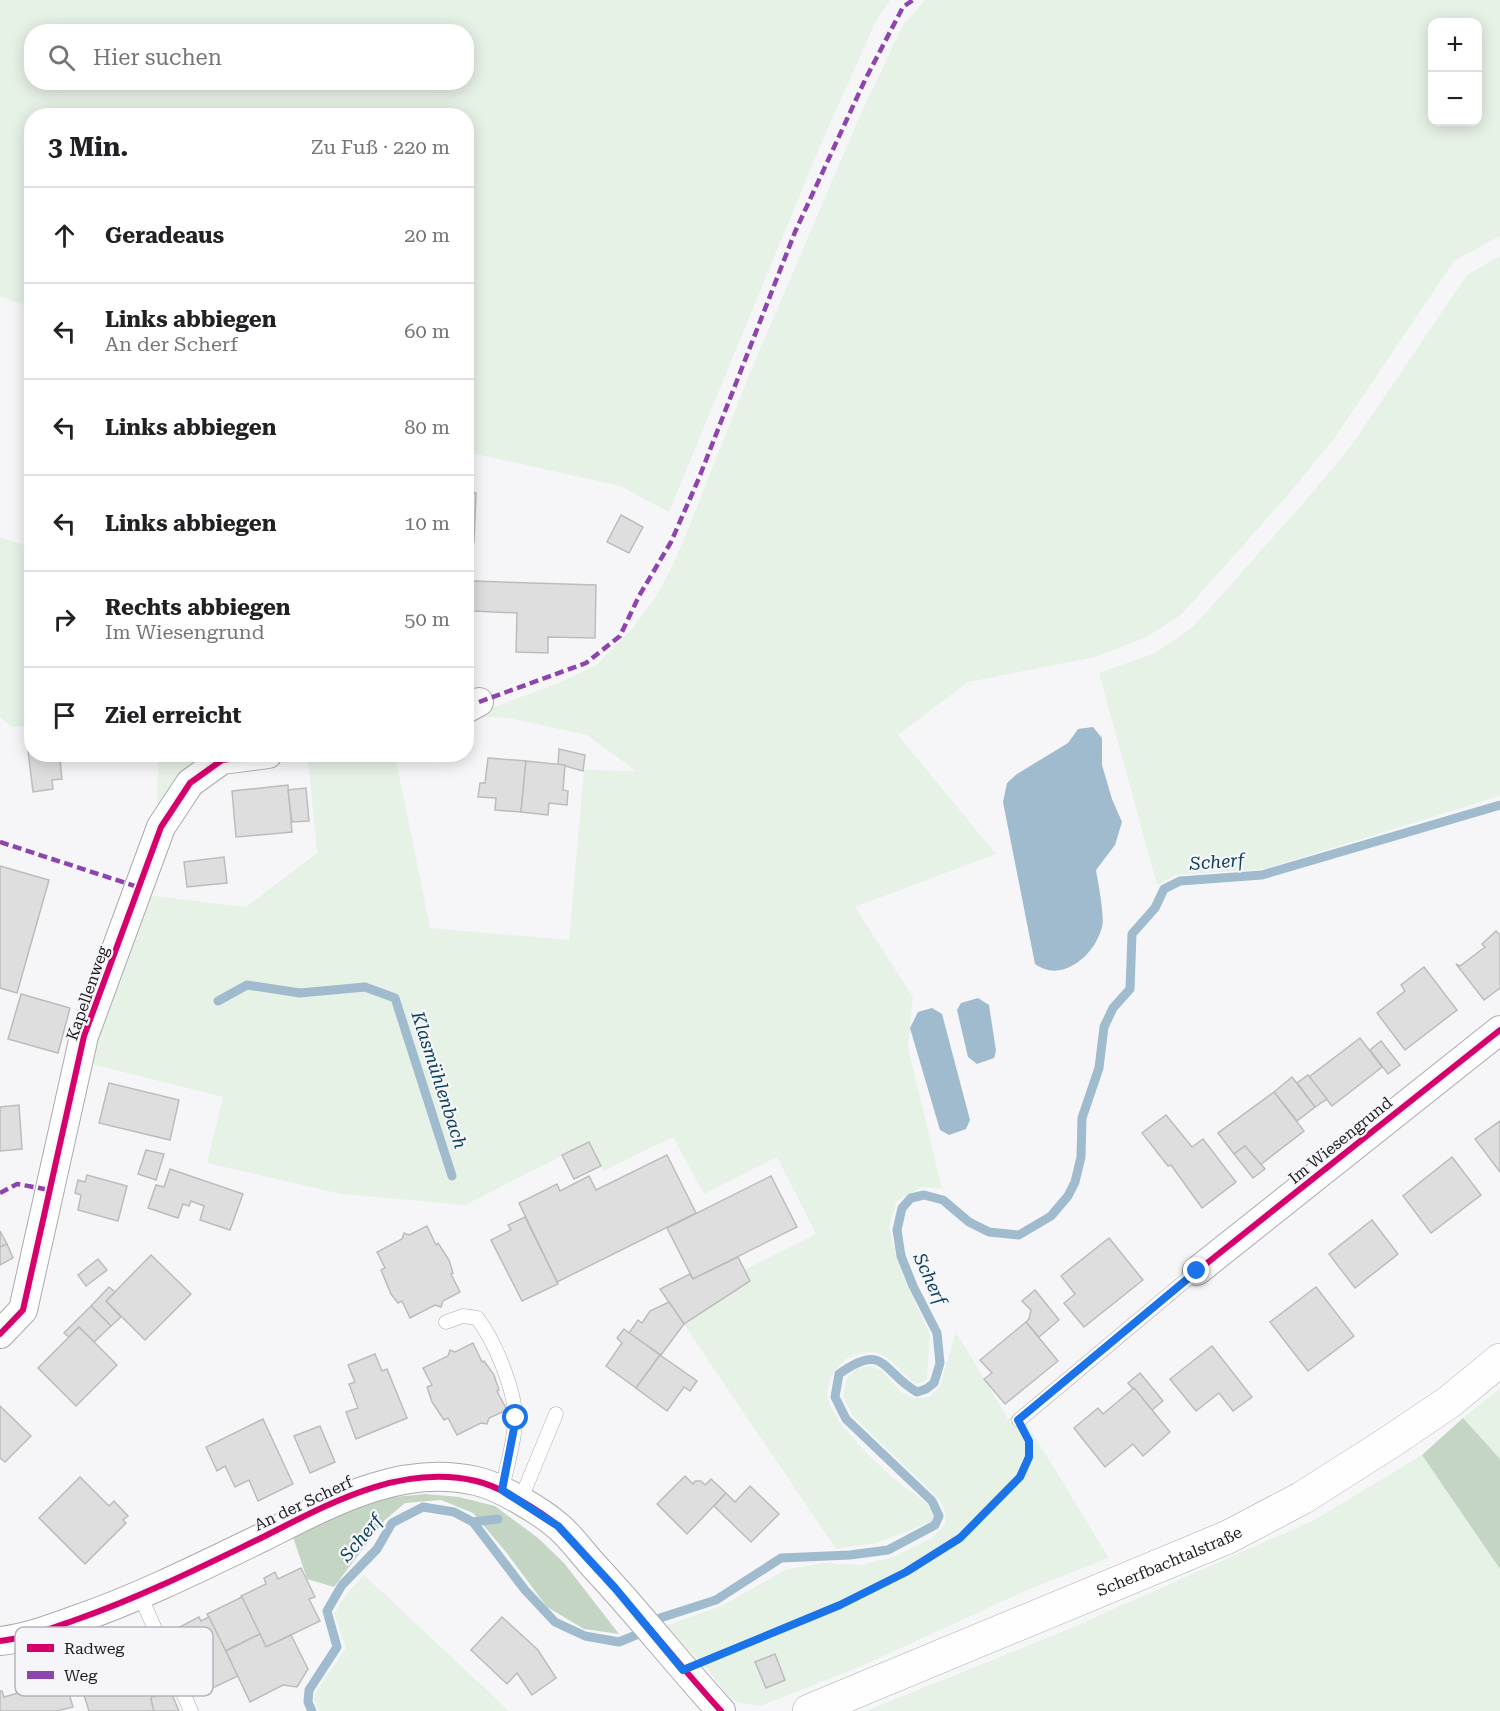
<!DOCTYPE html>
<html lang="de">
<meta charset="utf-8">
<style>
:root{--surface:#fff;--page:#f6f6f6;--text:#202124;--muted:#757577;--line:#e0e0e0}
body{margin:0;font-family:"Roboto Serif",serif;background:var(--page);color:var(--text)}
.controls{position:absolute;right:18px;top:18px;display:grid;overflow:hidden;border-radius:12px;box-shadow:0 3px 15px #0003}
.controls button{width:54px;height:54px;display:grid;place-items:center;padding:0;border:0;border-bottom:2px solid var(--line);background:var(--surface);color:var(--text);font:30px sans-serif}
.stop{position:absolute;width:18px;height:18px;margin:-14px;border:4px solid #1a73e8;border-radius:50%;background:#fff}
.stop.end{background:#1a73e8;border-color:#fff;box-shadow:0 2px 6px #0008}
.list{margin:0;padding:0;list-style:none}
h2{display:flex;justify-content:space-between;align-items:center;height:78px;margin:0;padding:0 24px;font-size:26px}
h2 small{font-size:20px;font-weight:400;color:var(--muted)}
.list li{display:grid;grid-template-columns:39px 1fr auto;gap:18px;align-items:center;box-sizing:border-box;height:96px;padding:0 24px;border-top:2px solid var(--line)}
.list b{display:block;font-size:22px;white-space:nowrap}
.list p{margin:0;font-size:20px;white-space:nowrap;color:var(--muted)}
.list em{font-size:20px;font-style:normal;color:var(--muted)}
.icon{flex:none;width:33px;height:33px;fill:none;stroke:currentColor;stroke-width:2;stroke-linecap:round;stroke-linejoin:round}
.map{position:relative;flex:none;width:1500px;height:1711px;overflow:hidden}
.search{position:absolute;background:var(--surface);box-shadow:0 3px 15px #0003;left:24px;top:24px;width:450px;height:66px;display:flex;align-items:center;gap:15px;box-sizing:border-box;padding:0 21px;border-radius:24px;color:var(--muted);font-size:22px}
.panel{position:absolute;background:var(--surface);box-shadow:0 3px 15px #0003;left:24px;top:108px;width:450px;height:654px;border-radius:24px}
.map>svg:first-child{display:block}
.green{fill:#e7f2e7;fill-rule:evenodd}
.forest{fill:#c4d5c4}
.water{fill:#9fbbcd}
.lines{fill:none;stroke-linecap:round;stroke-linejoin:round}
.stream{stroke:#9fbbcd;stroke-width:9}
.building{fill:#dfdedf;stroke:#bdbcbd;stroke-width:1.5}
.lane-casing{stroke:#ababad;stroke-width:15}
.street-casing{stroke:#ababad;stroke-width:30}
.secondary-casing{stroke:#ababad;stroke-width:34}
.path{stroke:#d3d3d4;stroke-width:4;stroke-dasharray:4.5 3;stroke-linecap:butt}
.lane{stroke:#fefefe;stroke-width:14}
.street{stroke:#fefefe;stroke-width:28}
.secondary{stroke:#fefefe;stroke-width:33}
.quiet{stroke:#8e44ad;stroke-width:4.5;stroke-dasharray:9 4.5;stroke-linecap:butt}
.cycleway-casing{stroke:#f5f5fa;stroke-width:10}
.cycleway{stroke:#d6006c;stroke-width:6}
.route{stroke:#1a73e8;stroke-width:8}
.labels{text-anchor:middle;stroke-width:4.5;stroke-linejoin:round;paint-order:stroke}
.street-label{font-size:16px;fill:#1e1e20;stroke:#f5f5fa}
.water-label{font-size:18px;font-style:italic;fill:#0c415a;stroke:#f5f5fa}
.key{fill:#f5f5fa;stroke:#b4b4b9;stroke-width:1.5}
.key-label{font-size:16px;fill:#1e1e20}
</style>
<div class="map">
<svg width="1500" height="1711" viewBox="0 0 1500 1711">
<rect width="100%" height="100%" fill="#f6f6f9"/>
<g class="green">
<path d="M0 0H890L876 21 821 144 669 512 620 486 467 452 466 116H32L31 308 0 296ZM32 32H466V82H32Z"/>
<path d="M925 0H1500V236L1454 261 1336 436 1287 496 1182 614 1147 637 1095 657 968 682 898 735 996 854 855 907 913 997 908 1047 942 1189 922 1187 897 1201 889 1227 895 1252 904 1278 930 1334 927 1380 917 1384C898 1374 888 1345 860 1354 855 1356 848 1357 844 1361 834 1370 826 1383 828 1397 831 1421 878 1465 897 1481 910 1491 926 1500 934 1514L931 1522 877 1543 836 1549 683 1323 750 1282 744 1270 816 1234 777 1157 704 1194 673 1137 604 1171 589 1142 465 1205 341 1194 207 1163 223 1097 91 1064 133 926 145 895 246 907 317 853 308 761 364 755H395L430 928 569 940 584 770 636 771 587 735 508 718 470 716 561 682 596 665 632 629 657 595 672 567 693 517 749 375 861 113 903 25ZM1432 22H1478V122H1432Z"/>
<path d="M1500 256V796L1264 869 1176 875 1157 885 1099 673 1155 653 1194 626 1306 500 1351 446 1467 275Z"/>
<path d="M0 537 31 547V725L12 727 0 717Z"/>
<path d="M158 755H206C183 766 169 792 157 814Z"/>
<path d="M956 1332 1008 1419 1019 1411 1109 1558 1027 1590 864 1665 761 1706 739 1703 727 1695 705 1666 665 1626 721 1606 787 1569 825 1563 860 1565 893 1557 932 1538 945 1524V1512L939 1499 852 1415 843 1396 847 1378 857 1368 870 1366 881 1370 902 1393 915 1398 929 1397 939 1388Z"/>
<path d="M1500 1388V1459L1463 1418Z"/>
<path d="M1422 1455 1500 1569V1711H866L1064 1631 1316 1519Z"/>
<path d="M364 1575 509 1711H319L314 1700 315 1693 346 1648 334 1614 345 1596Z"/>
</g>
<g class="forest">
<path d="M1463 1418 1500 1459V1569L1422 1455Z"/>
<path d="M425 1494 459 1497 495 1506 538 1538 564 1563 619 1634 584 1629 547 1607 506 1552 473 1513 441 1500 405 1503 385 1520 334 1587 307 1579 293 1537 361 1504 394 1497Z"/>
</g>
<g class="water">
<path d="M1093 727 1102 738V765L1112 799 1122 822 1115 845 1096 870C1098 882 1105 917 1102 927 1095 955 1062 984 1035 964L1003 802 1007 783 1017 774 1068 743 1078 729Z"/>
<path d="M978 998 989 1005 996 1051 994 1058 977 1064 968 1057 957 1010 961 1003Z"/>
<path d="M932 1008 942 1014 970 1120 966 1129 949 1135 940 1130 910 1028 918 1012Z"/>
</g>
<g class="lines">
<g class="stream">
<path d="M218 1001 247 985 300 993 365 987 395 998 452 1176"/>
<path d="M473 1522 498 1519"/>
<path d="M660 1618 716 1600 781 1558 850 1555 888 1550 935 1525 939 1516 932 1501 846 1419 835 1397 839 1374C885 1341 882 1372 917 1392L926 1389 934 1383 940 1363 937 1333 913 1286 901 1256 897 1230 902 1208 911 1198 924 1195 943 1200 969 1222 989 1232 1019 1235 1051 1216 1068 1196 1075 1182 1081 1157 1082 1118 1099 1068 1104 1027 1113 1008 1130 989 1132 934 1155 908 1164 889 1180 881 1262 875 1500 805"/>
<path d="M312 1711 308 1702 309 1690 337 1647 327 1611 342 1585 377 1549 392 1523 423 1507 454 1512 473 1522 525 1590 555 1622 585 1636 619 1642 636 1635"/>
</g>
</g>
<g class="building">
<path d="M466 492 476 493 474 542H466Z"/>
<path d="M621 515 643 527 629 553 607 542Z"/>
<path d="M473 581 596 585 595 638 548 637V653L516 652 517 613 472 611Z"/>
<path d="M26 734H32V754L102 756 60 760 62 779 52 780 53 789 33 792Z"/>
<path d="M559 749 585 755 583 771 558 764Z"/>
<path d="M488 758 526 761 521 812 495 810 496 798 478 797 480 783H485Z"/>
<path d="M526 761 565 765 563 790 568 791 567 805 549 803 548 815 521 812Z"/>
<path d="M288 785 292 832 236 837 232 791Z"/>
<path d="M306 788 309 821 292 822 288 790Z"/>
<path d="M224 857 227 883 187 887 184 862Z"/>
<path d="M0 866 49 880 17 993 0 988Z"/>
<path d="M1496 931 1500 935V988L1484 1000 1456 964 1460 966 1485 947 1482 944Z"/>
<path d="M1424 967 1457 1010 1405 1050 1377 1013 1405 991 1401 985Z"/>
<path d="M21 994 70 1008 58 1053 8 1039Z"/>
<path d="M1360 1038 1382 1067 1332 1106 1309 1077Z"/>
<path d="M1381 1041 1400 1065 1388 1074 1370 1050Z"/>
<path d="M1308 1075 1327 1099 1315 1107 1297 1083Z"/>
<path d="M1292 1077 1315 1107 1297 1121 1274 1092Z"/>
<path d="M109 1083 179 1100 170 1140 99 1123Z"/>
<path d="M1274 1092 1304 1131 1260 1165 1245 1146 1234 1154 1218 1133Z"/>
<path d="M19 1105 22 1149 0 1151V1107Z"/>
<path d="M1166 1115 1192 1147 1203 1139 1236 1182 1202 1208 1171 1165 1168 1166 1142 1133Z"/>
<path d="M1500 1121V1172L1475 1139Z"/>
<path d="M589 1142 601 1166 574 1179 562 1155Z"/>
<path d="M1245 1146 1265 1169 1253 1178 1234 1154Z"/>
<path d="M146 1150 164 1154 156 1180 138 1174Z"/>
<path d="M667 1155 696 1213 557 1282 519 1203 557 1184 560 1191 589 1176 596 1190Z"/>
<path d="M1452 1157 1481 1195 1431 1233 1403 1196Z"/>
<path d="M170 1169 243 1194 230 1230 200 1220 204 1206 191 1201 189 1206 183 1204 178 1218 148 1208 156 1185 164 1187Z"/>
<path d="M87 1175 127 1186 118 1221 78 1210 81 1195 75 1193 78 1180 85 1182Z"/>
<path d="M771 1176 797 1227 693 1279 667 1228Z"/>
<path d="M525 1217 558 1284 522 1301 491 1240 511 1230 508 1225Z"/>
<path d="M1372 1220 1398 1254 1355 1288 1329 1254Z"/>
<path d="M427 1226 436 1245 438 1243 449 1260 453 1273 451 1274 460 1292 443 1301 441 1307 435 1305 410 1318 402 1301 398 1303 391 1294 381 1270 385 1268 377 1252 402 1239 404 1233 409 1235Z"/>
<path d="M0 1231 7 1244 0 1247Z"/>
<path d="M1109 1238 1143 1280 1084 1327 1064 1303 1075 1294 1061 1276Z"/>
<path d="M7 1244 13 1258 0 1265V1247Z"/>
<path d="M151 1255 191 1294 145 1340 106 1301Z"/>
<path d="M738 1257 750 1281 684 1324 660 1289 690 1274 693 1279Z"/>
<path d="M98 1259 107 1270 86 1286 78 1275Z"/>
<path d="M109 1287 115 1292 106 1301 121 1317 111 1326 91 1306Z"/>
<path d="M1316 1287 1354 1336 1308 1371 1270 1322Z"/>
<path d="M1035 1290 1059 1320 1039 1337 1026 1322 1029 1319 1031 1310 1022 1301Z"/>
<path d="M669 1302 684 1324 661 1355 629 1333 638 1320 642 1323 650 1311Z"/>
<path d="M91 1306 111 1326 94 1342 79 1327 69 1337 64 1333Z"/>
<path d="M1026 1322 1058 1361 1005 1404 984 1379 992 1373 980 1360Z"/>
<path d="M79 1327 117 1365 76 1406 38 1368Z"/>
<path d="M624 1329 660 1355 636 1388 606 1366 622 1343 617 1338Z"/>
<path d="M473 1343 482 1362 484 1361 494 1375 499 1390 497 1391 507 1410 489 1418 487 1424 481 1423 457 1435 448 1418 444 1420 432 1402 427 1387 432 1385 423 1368 448 1356 450 1350 455 1352Z"/>
<path d="M1212 1346 1252 1397 1233 1411 1219 1393 1196 1411 1170 1379Z"/>
<path d="M375 1354 382 1371 387 1369 407 1418 356 1439 346 1412 358 1408 349 1384 355 1382 348 1365Z"/>
<path d="M660 1355 697 1381 690 1391 684 1387 667 1411 636 1388Z"/>
<path d="M1140 1373 1163 1401 1152 1410 1128 1383Z"/>
<path d="M1134 1388 1170 1432 1143 1456 1133 1444 1105 1467 1074 1428 1098 1408 1103 1414Z"/>
<path d="M0 1406 31 1436 5 1462 0 1458Z"/>
<path d="M263 1419 293 1484 258 1501 249 1480 235 1487 225 1466 217 1471 206 1447Z"/>
<path d="M320 1426 335 1462 310 1473 294 1436Z"/>
<path d="M685 1476 693 1484 695 1481H701L705 1485 711 1479 726 1493 687 1534 657 1504Z"/>
<path d="M80 1477 109 1506 114 1501 128 1516 123 1520 126 1523 85 1564 39 1518Z"/>
<path d="M750 1486 779 1514 751 1542 714 1506 726 1493 735 1502Z"/>
<path d="M301 1568 315 1597 309 1599 320 1621 266 1647 241 1596 266 1584 264 1578 275 1572 278 1579Z"/>
<path d="M242 1597 260 1634 225 1651 207 1614Z"/>
<path d="M199 1617 201 1621 209 1617 238 1676 200 1694 190 1673 182 1672 178 1665 183 1658 170 1632Z"/>
<path d="M502 1617 538 1650 556 1678 532 1695 517 1673 507 1684 471 1650Z"/>
<path d="M260 1634 266 1647 291 1635 308 1669 297 1687 283 1685 250 1702 226 1651Z"/>
<path d="M775 1654 785 1680 766 1688 755 1662Z"/>
<path d="M140 1658 152 1697 151 1699 154 1711H89L78 1676Z"/>
<path d="M64 1676 73 1707 57 1711H0V1691H2L4 1697 43 1686 42 1681Z"/>
<path d="M171 1692 179 1711H154L151 1699 152 1697Z"/>
</g>
<g class="lines">
<g class="lane-casing">
<g id="lane">
<path d="M446 1322 463 1316 477 1318C494 1339 515 1390 515 1417 516 1437 506 1468 502 1490"/>
<path d="M1019 1420 1197 1271"/>
<path d="M520 1501 556 1414"/>
<path d="M140 1595 191 1711"/>
</g>
</g>
<g class="street-casing">
<g id="street">
<path d="M466 709 479 702"/>
<path d="M1197 1271 1500 1030"/>
<path d="M0 1334 23 1310 84 1036 161 827 190 783 222 760 268 754"/>
<path d="M0 1641C28 1638 52 1628 78 1619 141 1597 201 1567 261 1538 327 1505 399 1463 476 1481 499 1486 541 1511 559 1527 572 1538 583 1554 595 1567 639 1614 678 1664 721 1711"/>
</g>
</g>
<g class="secondary-casing">
<g id="secondary">
<path id="s1" d="M809 1711 1228 1537 1302 1498 1390 1442 1449 1402 1500 1360"/>
</g>
</g>
<path class="path" d="M715 1658 840 1605 906 1572 960 1538 1020 1477 1029 1457V1440"/>
<use href="#lane" class="lane"/>
<use href="#street" class="street"/>
<use href="#secondary" class="secondary"/>
<g class="quiet">
<path d="M479 702 586 663 620 636 639 596 671 542 699 478 795 232 865 80 903 7 913 0"/>
<path d="M0 842 138 887"/>
<path d="M0 1193 17 1184 50 1190"/>
</g>
<g class="cycleway-casing">
<g id="cycleway">
<path d="M1197 1271 1500 1030"/>
<path d="M0 1334 23 1310 84 1036 161 827 190 783 222 760 268 754"/>
<path d="M0 1641C28 1638 52 1628 78 1619 141 1597 201 1567 261 1538 327 1505 399 1463 476 1481 499 1486 541 1511 559 1527 572 1538 583 1554 595 1567 639 1614 678 1664 721 1711"/>
</g>
</g>
<use href="#cycleway" class="cycleway"/>
</g>
<g class="lines">
<path class="route" d="M516 1418 502 1490 558 1526 615 1588 683 1670 840 1605 906 1572 960 1538 1020 1477 1029 1457V1441L1018 1420 1197 1271"/>
</g>
<g class="labels">
<g class="street-label">
<text transform="translate(87 993) rotate(-71)" y="6">Kapellenweg</text>
<text transform="translate(1340 1140) rotate(-39)" y="6">Im Wiesengrund</text>
<text transform="translate(303 1503) rotate(-25)" y="6">An der Scherf</text>
<text dy="6" stroke="none"><textPath href="#s1" startOffset="390">Scherfbachtalstraße</textPath></text>
</g>
<g class="water-label">
<text transform="translate(1217 862) rotate(-4)" y="6">Scherf</text>
<text transform="translate(439 1080) rotate(72)" y="6">Klasmühlenbach</text>
<text transform="translate(930 1279) rotate(65)" y="6">Scherf</text>
<text transform="translate(361 1538) rotate(-50)" y="6">Scherf</text>
</g>
</g>
<rect x="15" y="1627" width="198" height="69" rx="9" class="key"/>
<rect x="27" y="1644" width="27" height="8" fill="#d6006c"/>
<rect x="27" y="1671" width="27" height="8" fill="#8e44ad"/>
<g class="key-label">
<text x="64" y="1654">Radweg</text>
<text x="64" y="1681">Weg</text>
</g>
</svg>
<div class="controls">
<button>+</button>
<button>−</button>
</div>
<div class="stop" style="left:516px;top:1418px"></div>
<div class="stop end" style="left:1197px;top:1271px"></div>
<div class="search"><svg class="icon" aria-label="search" viewBox="0 0 24 24"><circle cx="10" cy="10" r="6"/><path d="M15 15l6 6"/></svg>Hier suchen</div>
<section class="panel">
<h2>3 Min.<small>Zu Fuß · 220 m</small></h2>
<ul class="list">
<li><svg class="icon" aria-label="ahead" viewBox="0 0 24 24"><path d="M12 20V5M6 11l6-6 6 6"/></svg><div><b>Geradeaus</b></div><em>20 m</em></li>
<li><svg class="icon" aria-label="left" viewBox="0 0 24 24"><path d="M17 20v-9H6M10 6l-5 5 5 5"/></svg><div><b>Links abbiegen</b><p>An der Scherf</p></div><em>60 m</em></li>
<li><svg class="icon" aria-label="left" viewBox="0 0 24 24"><path d="M17 20v-9H6M10 6l-5 5 5 5"/></svg><div><b>Links abbiegen</b></div><em>80 m</em></li>
<li><svg class="icon" aria-label="left" viewBox="0 0 24 24"><path d="M17 20v-9H6M10 6l-5 5 5 5"/></svg><div><b>Links abbiegen</b></div><em>10 m</em></li>
<li><svg class="icon" aria-label="right" viewBox="0 0 24 24"><path d="M7 20v-9h11M14 6l5 5-5 5"/></svg><div><b>Rechts abbiegen</b><p>Im Wiesengrund</p></div><em>50 m</em></li>
<li><svg class="icon" aria-label="arrive" viewBox="0 0 24 24"><path d="M6 21V4h12l-3 4 3 4H6"/></svg><div><b>Ziel erreicht</b></div></li>
</ul>
</section>
</div>
